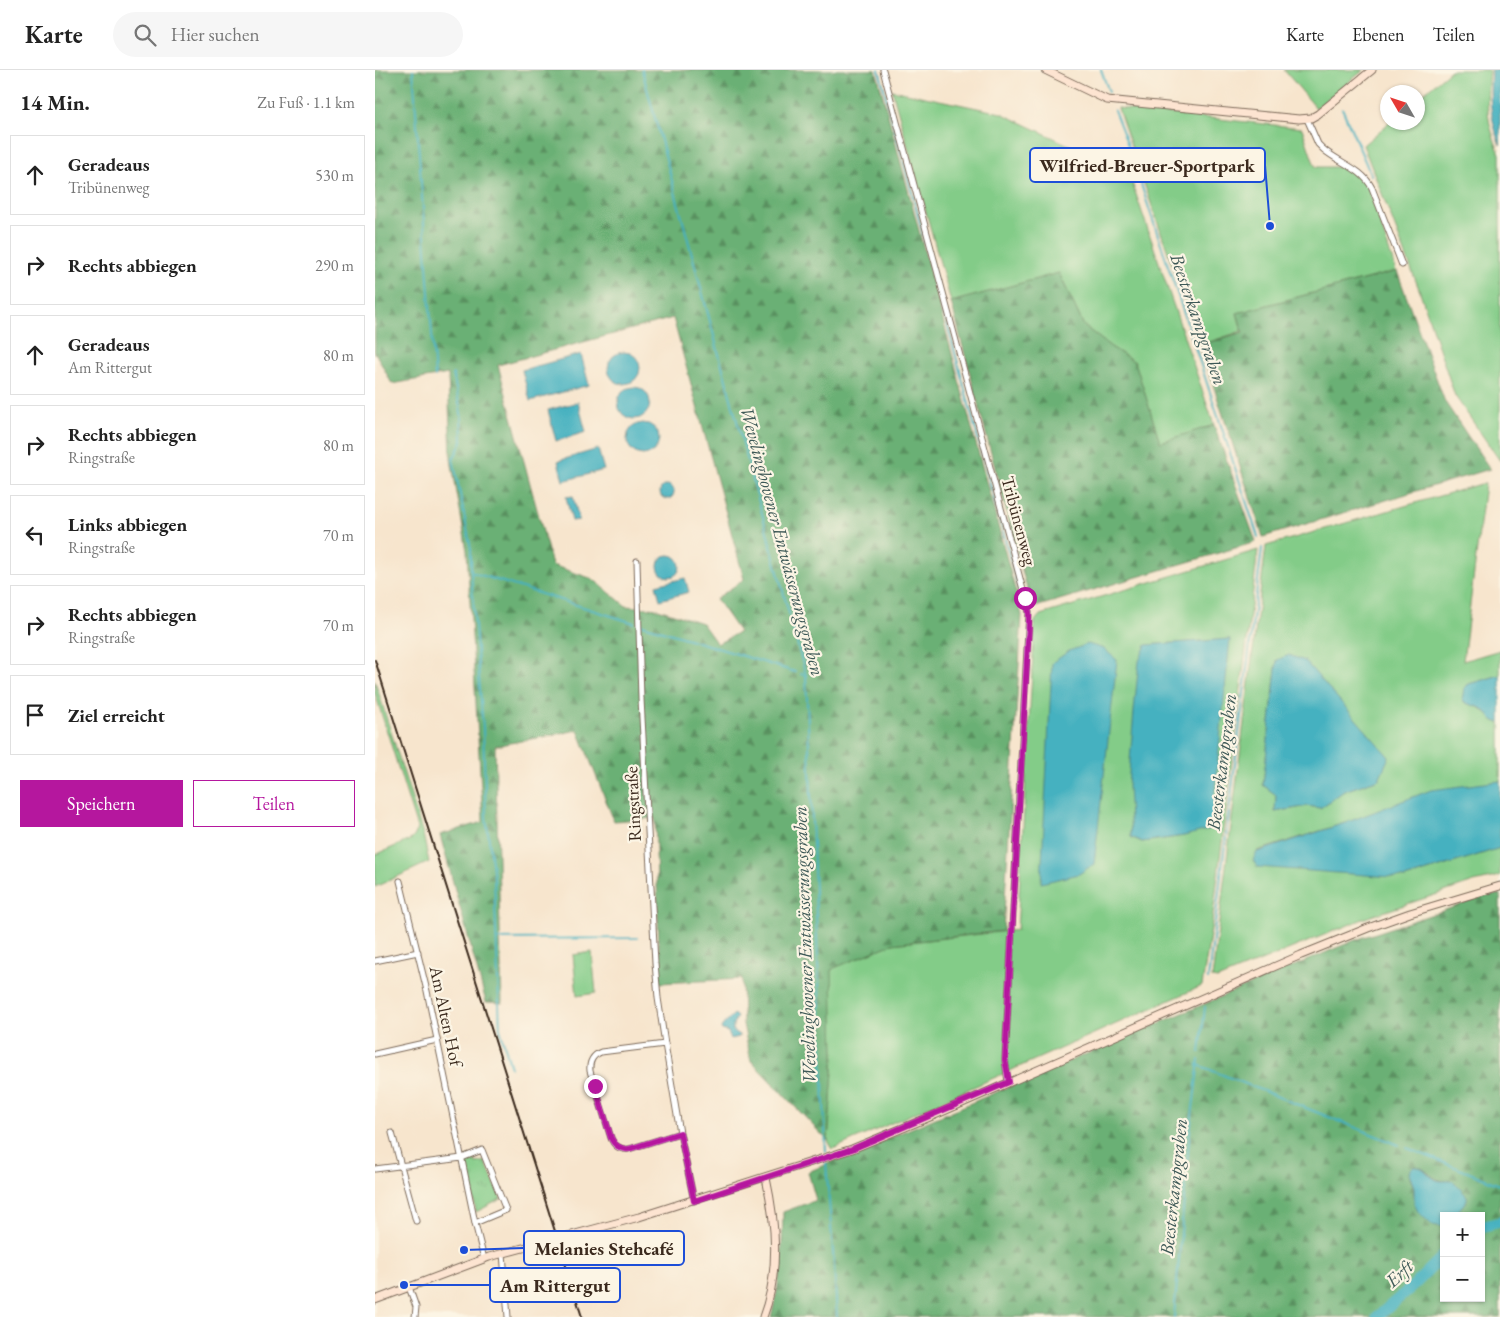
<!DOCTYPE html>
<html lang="de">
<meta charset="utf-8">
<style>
:root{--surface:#fff;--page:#f6f6f6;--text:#222;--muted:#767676;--line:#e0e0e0;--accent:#b5179e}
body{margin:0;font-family:"EB Garamond",serif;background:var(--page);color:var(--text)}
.controls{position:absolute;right:15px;bottom:15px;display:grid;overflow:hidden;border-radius:0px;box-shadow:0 1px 4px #0004}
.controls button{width:45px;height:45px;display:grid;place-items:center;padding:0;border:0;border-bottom:1px solid var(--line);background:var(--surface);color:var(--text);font:25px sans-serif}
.compass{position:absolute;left:1005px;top:15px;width:45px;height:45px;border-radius:50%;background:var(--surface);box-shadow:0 1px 4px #0004;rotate:309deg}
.stop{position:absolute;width:15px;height:15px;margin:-11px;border:4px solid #b5179e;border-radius:50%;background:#fff}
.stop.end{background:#b5179e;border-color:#fff;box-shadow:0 1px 5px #0008}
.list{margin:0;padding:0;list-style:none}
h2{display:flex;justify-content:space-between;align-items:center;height:65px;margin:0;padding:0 20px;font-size:21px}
h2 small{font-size:16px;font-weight:400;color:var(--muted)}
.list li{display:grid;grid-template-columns:32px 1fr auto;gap:15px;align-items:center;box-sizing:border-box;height:80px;margin:0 10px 10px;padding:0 10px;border:1px solid var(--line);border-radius:0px}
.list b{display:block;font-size:19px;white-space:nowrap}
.list p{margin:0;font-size:16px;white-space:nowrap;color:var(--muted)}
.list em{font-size:16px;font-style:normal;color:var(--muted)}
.actions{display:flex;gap:10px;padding:15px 20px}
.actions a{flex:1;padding:11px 0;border:1px solid var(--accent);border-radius:0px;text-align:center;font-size:18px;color:var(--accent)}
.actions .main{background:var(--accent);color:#fff}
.icon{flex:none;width:28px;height:28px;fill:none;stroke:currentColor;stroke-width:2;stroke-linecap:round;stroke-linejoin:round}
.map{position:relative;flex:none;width:1125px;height:1247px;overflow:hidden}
header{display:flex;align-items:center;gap:30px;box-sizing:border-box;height:70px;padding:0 25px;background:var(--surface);border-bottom:1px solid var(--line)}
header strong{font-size:24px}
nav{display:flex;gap:28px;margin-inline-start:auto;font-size:18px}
.search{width:350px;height:45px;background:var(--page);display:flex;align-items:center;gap:12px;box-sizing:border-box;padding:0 18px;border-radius:28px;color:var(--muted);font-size:19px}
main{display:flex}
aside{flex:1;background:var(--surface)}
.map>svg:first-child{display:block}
.grass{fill:#83cc88;stroke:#5f7b53;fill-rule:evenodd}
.forest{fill:url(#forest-firs);stroke:#526d49;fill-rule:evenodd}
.park{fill:url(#park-tufts);stroke:#5f7b53}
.water{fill:#44b1c0;stroke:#406e6f}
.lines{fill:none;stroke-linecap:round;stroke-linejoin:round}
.stream{stroke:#44b1c0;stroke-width:2}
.river{stroke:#44b1c0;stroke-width:11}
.street-casing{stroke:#7d6b5b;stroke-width:7}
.secondary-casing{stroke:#7d6b5b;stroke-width:9}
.street{stroke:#fff;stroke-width:5}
.secondary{stroke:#fde4d1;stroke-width:7}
.rail{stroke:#3b2a1e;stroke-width:2}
.route{stroke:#b5179e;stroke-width:6}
.labels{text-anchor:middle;stroke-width:4.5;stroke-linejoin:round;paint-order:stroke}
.street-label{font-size:18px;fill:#3b2a1e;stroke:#fcf5e5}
.water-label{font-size:19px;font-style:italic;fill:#3e5957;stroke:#fcf5e5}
.leader{fill:none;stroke:#1d4ed8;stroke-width:2}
.callout-dot{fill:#1d4ed8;stroke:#fcf5e5;stroke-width:2}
.callout{fill:#fcf5e5;stroke:#1d4ed8;stroke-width:2}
.callout-label{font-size:19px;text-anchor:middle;font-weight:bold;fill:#3b2a1e}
</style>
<header>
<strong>Karte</strong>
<div class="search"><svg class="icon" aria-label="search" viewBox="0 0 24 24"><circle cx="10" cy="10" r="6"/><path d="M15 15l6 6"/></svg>Hier suchen</div>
<nav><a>Karte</a><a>Ebenen</a><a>Teilen</a></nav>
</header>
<main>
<aside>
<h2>14 Min.<small>Zu Fuß · 1.1 km</small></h2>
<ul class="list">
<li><svg class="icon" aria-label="ahead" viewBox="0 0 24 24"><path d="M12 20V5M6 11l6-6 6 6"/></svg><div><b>Geradeaus</b><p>Tribünenweg</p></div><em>530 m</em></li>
<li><svg class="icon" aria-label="right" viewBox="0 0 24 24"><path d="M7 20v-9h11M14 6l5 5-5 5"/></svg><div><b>Rechts abbiegen</b></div><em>290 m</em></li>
<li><svg class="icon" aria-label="ahead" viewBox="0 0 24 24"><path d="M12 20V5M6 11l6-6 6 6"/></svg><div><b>Geradeaus</b><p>Am Rittergut</p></div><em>80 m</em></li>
<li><svg class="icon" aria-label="right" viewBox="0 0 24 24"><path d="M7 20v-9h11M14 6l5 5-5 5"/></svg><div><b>Rechts abbiegen</b><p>Ringstraße</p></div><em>80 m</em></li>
<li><svg class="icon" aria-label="left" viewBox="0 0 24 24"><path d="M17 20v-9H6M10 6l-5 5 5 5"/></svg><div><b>Links abbiegen</b><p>Ringstraße</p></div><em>70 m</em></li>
<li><svg class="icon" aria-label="right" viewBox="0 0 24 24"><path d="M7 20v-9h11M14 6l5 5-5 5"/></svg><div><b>Rechts abbiegen</b><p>Ringstraße</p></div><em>70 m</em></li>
<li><svg class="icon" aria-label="arrive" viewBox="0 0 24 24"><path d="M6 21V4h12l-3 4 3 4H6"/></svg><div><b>Ziel erreicht</b></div></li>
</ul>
<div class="actions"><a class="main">Speichern</a><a>Teilen</a></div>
</aside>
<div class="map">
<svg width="1125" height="1247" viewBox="0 0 1125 1247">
<defs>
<pattern id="forest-firs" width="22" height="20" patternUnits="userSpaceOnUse" patternTransform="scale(1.25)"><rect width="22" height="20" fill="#6ab074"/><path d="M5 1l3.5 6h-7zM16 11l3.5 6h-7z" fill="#588f5f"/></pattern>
<pattern id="park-tufts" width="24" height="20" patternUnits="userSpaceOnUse" patternTransform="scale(1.25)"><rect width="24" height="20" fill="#83cc88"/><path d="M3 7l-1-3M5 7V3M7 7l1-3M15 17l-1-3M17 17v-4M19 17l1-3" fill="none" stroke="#72af75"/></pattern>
</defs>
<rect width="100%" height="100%" fill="#fcf5e5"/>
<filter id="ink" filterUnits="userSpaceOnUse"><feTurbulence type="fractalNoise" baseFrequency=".02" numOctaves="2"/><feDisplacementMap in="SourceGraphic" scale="10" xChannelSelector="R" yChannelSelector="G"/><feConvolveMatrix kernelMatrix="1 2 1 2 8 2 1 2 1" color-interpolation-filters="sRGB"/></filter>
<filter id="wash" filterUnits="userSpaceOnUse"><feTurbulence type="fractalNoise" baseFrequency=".0096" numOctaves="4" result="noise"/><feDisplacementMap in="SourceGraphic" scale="20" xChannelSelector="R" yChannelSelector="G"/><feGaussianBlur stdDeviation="1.12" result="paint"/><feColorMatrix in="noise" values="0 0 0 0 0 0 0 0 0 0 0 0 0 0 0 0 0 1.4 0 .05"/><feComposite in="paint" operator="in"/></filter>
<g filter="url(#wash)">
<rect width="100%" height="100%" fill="#f7e5cd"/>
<g class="grass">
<path d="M909 0H989L941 38Z"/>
<path d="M1076 0H1114C1111 35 1111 51 1125 84V391L1080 326 1044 219 988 75 1014 53 1042 52 1043 28Z"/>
<path d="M517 20 626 43 715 85 725 86 747 83 839 355 785 373 760 292 736 277 709 256 684 203 576 232Z"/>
<path d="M743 38 927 58 937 88 941 97H968L991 111 1021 201 862 243 867 261 825 275Z"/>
<path d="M1106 414H1110L1088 591 1125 580V605L1094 614 1089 618 1090 633C1096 634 1105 637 1109 641 1115 646 1116 651 1125 653V711L1109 714 970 753 882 781 976 803 1030 808 1125 778V806L1099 812 993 847 842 909 837 908 891 476ZM902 590 1004 709 969 721 945 738 933 736 900 742 901 725 888 715Z"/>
<path d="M883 480 837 853 827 916 458 1079 453 1071 459 986 456 899 517 874 642 860 660 551 665 545ZM855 569 809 766 767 772 756 767 771 575Z"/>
<path d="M0 611 48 764 54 792 0 817V785L37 769 40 765 42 758 0 623Z"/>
<path d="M217 882 221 923 202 926 198 885Z"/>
</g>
<g class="forest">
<path d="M0 0H501L647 545 628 861 517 874 457 899 459 986 453 1071 376 991 368 954 367 909 285 913 280 748 239 751 203 660 120 676 127 933 111 932 65 765 108 752 92 481 76 389 73 304 17 314 0 282ZM298 248 369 509 341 529 364 562 342 574 327 553 283 539 251 536 218 509 177 495 123 295Z"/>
<path d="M1022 201 1070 332 1115 399 888 467 825 275 868 262 862 243Z"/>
<path d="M684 203 709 256 736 277 760 292 785 372 839 355 881 472 657 538 576 232Z"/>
<path d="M1125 824V1247H396C406 1210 407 1180 408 1142L441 1130 433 1102 980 870 1109 827ZM1038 1097C1055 1095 1053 1114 1076 1110L1092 1130 1079 1146H1106V1228H1069V1157L1057 1155 1038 1127 1039 1117 1035 1108Z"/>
</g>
<path class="park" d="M98 1085 101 1093 110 1091 126 1129 101 1142 90 1088Z"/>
<g class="water">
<path d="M1116 0H1125V75C1115 47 1114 29 1116 0Z"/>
<circle cx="249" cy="298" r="16"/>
<path d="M206 284 214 315 155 331 147 300Z"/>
<circle cx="259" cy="333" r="16"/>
<path d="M203 332 211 362 181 371 173 340Z"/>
<circle cx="268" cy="369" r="16"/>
<path d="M223 379 229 400 188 411 183 391Z"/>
<circle cx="292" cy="422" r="7"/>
<path d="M198 426 204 450 197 451 191 427Z"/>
<circle cx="294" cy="496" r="11"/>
<path d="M310 508 314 522 285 530 281 515Z"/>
<path d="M855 569 836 759 809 766 767 772 756 767 753 716 759 641 764 591 771 575Z"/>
<path d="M713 574 729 579 742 590 719 794 704 804 666 813 677 593 694 581Z"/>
<path d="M914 585 930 591 1014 687 1004 709 969 721 945 738 933 736 900 742 901 725 888 715 902 590Z"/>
<path d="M1125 605V653C1116 651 1115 646 1109 640 1103 635 1093 636 1087 630L1089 618 1094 614Z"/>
<path d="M1125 711V778L1030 808 882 797 878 790 882 782 970 753 1056 720Z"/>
<path d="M359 944 362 947 358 955V961L364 965V967L356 969 353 962 347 960 346 958C347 955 356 947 359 944Z"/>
<path d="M1038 1097C1050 1095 1052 1106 1062 1110 1067 1112 1073 1110 1078 1111L1092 1126V1130L1079 1146H1069V1157L1057 1155 1043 1142 1039 1132V1117L1034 1104 1035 1099Z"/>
</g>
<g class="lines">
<g class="stream">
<path d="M38 0 60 307"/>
<path d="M267 0 431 606 451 1082"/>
<path d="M504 0 649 539"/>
<path d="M726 0 734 22"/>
<path d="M967 38 996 105"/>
<path d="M739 40 754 78 883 467"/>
<path d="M78 304 86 343 87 372 78 389 96 479V502L259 553"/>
<path d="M96 502 108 658 111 747 119 808 125 959 136 998"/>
<path d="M265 554 420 602"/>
<path d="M426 604 431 606"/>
<path d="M121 869 262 868"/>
<path d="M833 909 887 478"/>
<path d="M825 982 830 937"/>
<path d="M823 995 1024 1075"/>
<path d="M1032 1078 1125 1115"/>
<path d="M451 1093 459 1195 462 1247"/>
<path d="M799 1247 814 1070 824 990"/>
</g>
<g class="river">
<path d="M1106 1157 1125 1152"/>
<path d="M1002 1247 1039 1215 1069 1185"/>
</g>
</g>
</g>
<g filter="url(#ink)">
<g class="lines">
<g class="street-casing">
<g id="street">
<path d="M508 0 654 542 630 990 633 1012"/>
<path d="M932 49 943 74 948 79C964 93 987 98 997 118L1027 195"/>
<path d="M262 491 266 629 280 893 283 928 290 974"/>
<path d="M25 811 52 921 100 1153 109 1189"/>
<path d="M0 891 43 882"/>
<path d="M0 984 62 970"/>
<path d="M17 1063 41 1151"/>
<path d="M305 1063 254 1079C245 1080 239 1076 236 1068L215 1001C214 992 218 985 226 982L290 974 305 1063 319 1131"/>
<path d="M0 1099 87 1088 107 1080 131 1140 100 1153"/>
<path d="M128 1183 133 1247"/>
<path d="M34 1217 41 1237 40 1247"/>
</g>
</g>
<g class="secondary-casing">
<g id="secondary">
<path d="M670 0 732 30 924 49 936 48 943 44 997 0"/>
<path d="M0 1230 114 1187 264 1147 477 1079 562 1044 926 885 993 858 1035 843 1125 816"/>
<path d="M388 1247C405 1202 401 1154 391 1108"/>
</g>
</g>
<use href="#street" class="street"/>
<use href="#secondary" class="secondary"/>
<path class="rail" d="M0 590 207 1247"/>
</g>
</g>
<g class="lines" filter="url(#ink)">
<path class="route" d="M220 1016 236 1068C239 1075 246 1080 254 1079L305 1063 319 1131 477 1079 634 1012 630 990 654 553V542L650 528"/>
</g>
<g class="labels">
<g class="street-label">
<text transform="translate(644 451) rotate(75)" y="6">Tribünenweg</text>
<text transform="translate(258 734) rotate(-93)" y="6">Ringstraße</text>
<text transform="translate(71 946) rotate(78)" y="6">Am Alten Hof</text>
</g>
<g class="water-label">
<text transform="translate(824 249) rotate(71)" y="7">Beesterkampgraben</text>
<text transform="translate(408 471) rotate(75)" y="7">Wevelinghovener Entwässerungsgraben</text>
<text transform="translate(846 692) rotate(-83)" y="7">Beesterkampgraben</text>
<text transform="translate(429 875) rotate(-92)" y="7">Wevelinghovener Entwässerungsgraben</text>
<text transform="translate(798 1117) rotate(-84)" y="7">Beesterkampgraben</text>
<text transform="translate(1024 1203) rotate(-43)" y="7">Erft</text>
</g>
</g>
<path class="leader" d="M895 156L890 95M89 1180L149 1178M29 1215L115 1215"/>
<g class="callout-dot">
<circle cx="895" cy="156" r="5"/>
<circle cx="89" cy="1180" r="5"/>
<circle cx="29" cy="1215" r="5"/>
</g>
<g class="callout">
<rect x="655" y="78" width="235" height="34" rx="5"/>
<rect x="149" y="1161" width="160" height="34" rx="5"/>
<rect x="115" y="1198" width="130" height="34" rx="5"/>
</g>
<g class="callout-label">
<text x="772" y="102">Wilfried-Breuer-Sportpark</text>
<text x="229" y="1185">Melanies Stehcafé</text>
<text x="180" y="1222">Am Rittergut</text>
</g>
</svg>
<div class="controls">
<button>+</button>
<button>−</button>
</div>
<svg class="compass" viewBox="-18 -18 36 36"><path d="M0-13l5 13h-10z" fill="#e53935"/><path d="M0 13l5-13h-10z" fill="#767676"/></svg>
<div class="stop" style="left:650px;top:528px"></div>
<div class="stop end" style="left:220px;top:1016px"></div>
</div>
</main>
